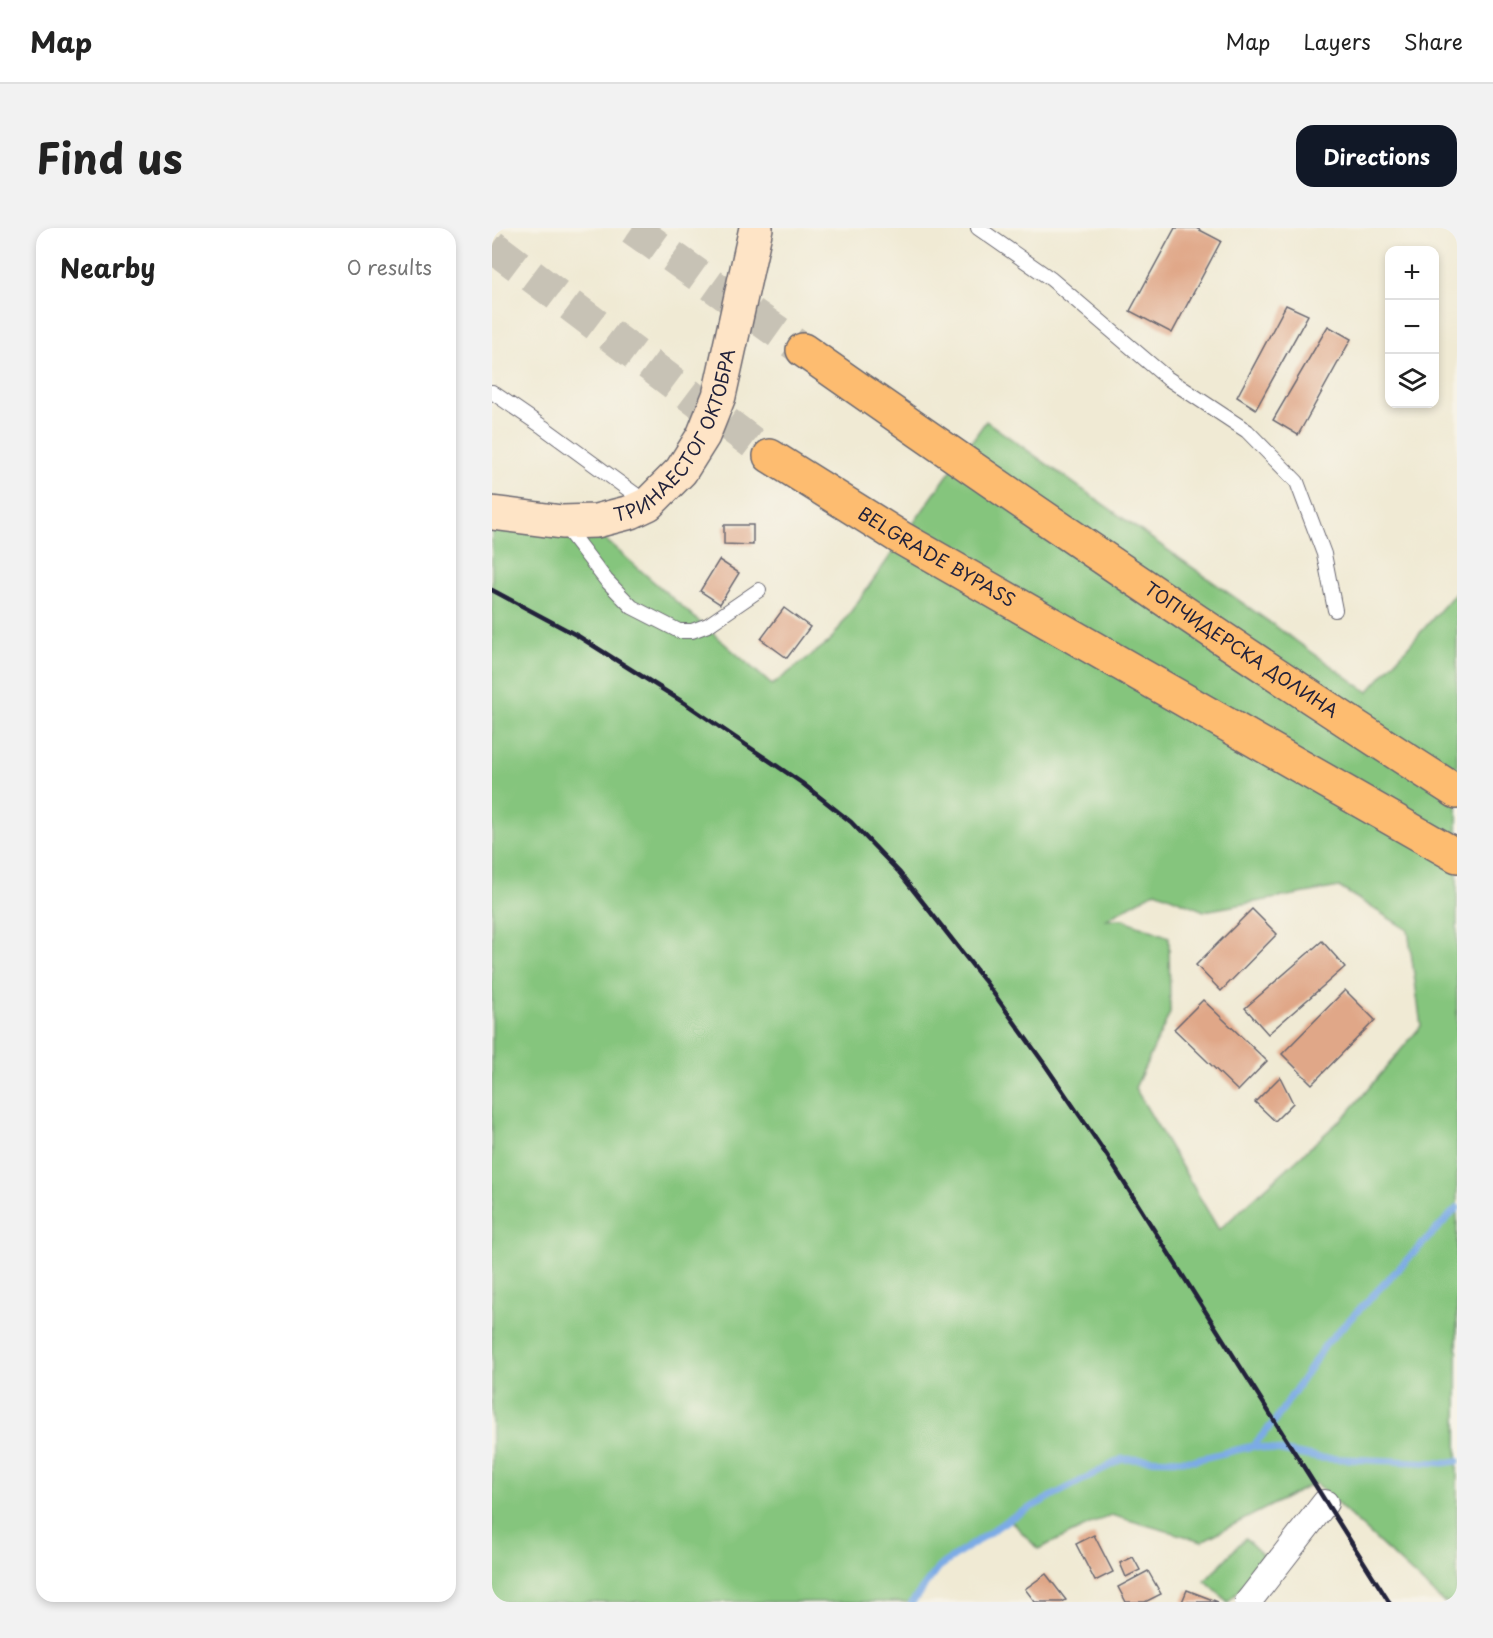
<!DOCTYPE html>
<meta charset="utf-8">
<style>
:root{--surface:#fff;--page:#f2f2f2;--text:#222;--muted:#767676;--line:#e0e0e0;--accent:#111827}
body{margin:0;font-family:"Playpen Sans",sans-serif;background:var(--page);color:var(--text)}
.controls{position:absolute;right:18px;top:18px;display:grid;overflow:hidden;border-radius:12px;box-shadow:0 3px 9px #0003}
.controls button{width:54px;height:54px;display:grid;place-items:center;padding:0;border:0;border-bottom:2px solid var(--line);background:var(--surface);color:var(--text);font:30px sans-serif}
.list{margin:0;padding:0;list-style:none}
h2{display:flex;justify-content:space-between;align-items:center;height:78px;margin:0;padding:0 24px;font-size:26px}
h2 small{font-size:20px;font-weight:400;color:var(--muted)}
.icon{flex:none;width:33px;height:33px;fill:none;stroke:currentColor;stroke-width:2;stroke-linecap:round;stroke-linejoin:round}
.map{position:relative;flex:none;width:965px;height:1374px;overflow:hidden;border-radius:18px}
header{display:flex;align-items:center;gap:36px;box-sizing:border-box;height:84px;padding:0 30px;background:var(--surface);border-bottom:2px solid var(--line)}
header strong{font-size:28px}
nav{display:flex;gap:33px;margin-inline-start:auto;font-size:21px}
.intro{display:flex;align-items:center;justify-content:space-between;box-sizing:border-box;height:144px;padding:0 36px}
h1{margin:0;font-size:42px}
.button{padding:15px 27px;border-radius:18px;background:var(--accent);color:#fff;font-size:21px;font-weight:700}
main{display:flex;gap:36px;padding:0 36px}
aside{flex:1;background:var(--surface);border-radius:18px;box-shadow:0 3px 9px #0003}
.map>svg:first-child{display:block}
.green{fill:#85c57d;stroke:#54745c;stroke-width:1.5;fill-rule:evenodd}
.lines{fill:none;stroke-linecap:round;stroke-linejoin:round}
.stream{stroke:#7babe5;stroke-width:7}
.building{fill:#e0a788}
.highway-tunnel{stroke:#c7c2b5;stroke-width:33;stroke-dasharray:33 16;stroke-linecap:butt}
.lane-casing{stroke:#6a6871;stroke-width:16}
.street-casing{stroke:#6a6871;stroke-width:28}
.secondary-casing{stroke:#6a6871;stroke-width:36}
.highway-casing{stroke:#6a6871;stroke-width:36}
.lane{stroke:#fff;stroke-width:14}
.street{stroke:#fff;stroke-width:26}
.secondary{stroke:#fee4c6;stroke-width:33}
.highway{stroke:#fdbc70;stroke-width:33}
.rail{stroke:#22223b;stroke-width:4.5}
.labels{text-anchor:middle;stroke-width:5;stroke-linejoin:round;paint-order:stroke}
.street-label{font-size:18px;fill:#22223b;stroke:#f7f3e8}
</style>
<header>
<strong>Map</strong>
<nav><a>Map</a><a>Layers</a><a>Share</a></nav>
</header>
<div class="intro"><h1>Find us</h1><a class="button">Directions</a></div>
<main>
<aside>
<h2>Nearby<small>0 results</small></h2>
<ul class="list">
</ul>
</aside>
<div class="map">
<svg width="965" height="1374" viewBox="0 0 965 1374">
<rect width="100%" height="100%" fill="#f7f3e8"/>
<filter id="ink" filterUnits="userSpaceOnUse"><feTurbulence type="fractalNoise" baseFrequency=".0167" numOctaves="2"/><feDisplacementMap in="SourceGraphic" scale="12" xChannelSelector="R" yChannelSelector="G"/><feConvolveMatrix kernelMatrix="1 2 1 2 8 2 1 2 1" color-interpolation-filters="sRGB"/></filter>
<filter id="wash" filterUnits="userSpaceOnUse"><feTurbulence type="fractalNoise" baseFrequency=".008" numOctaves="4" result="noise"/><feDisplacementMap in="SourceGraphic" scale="24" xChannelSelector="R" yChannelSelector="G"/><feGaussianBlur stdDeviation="1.35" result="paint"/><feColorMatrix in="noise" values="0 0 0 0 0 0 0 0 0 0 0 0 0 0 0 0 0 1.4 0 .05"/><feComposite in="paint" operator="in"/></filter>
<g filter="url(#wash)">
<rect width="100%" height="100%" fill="#f0ead4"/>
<g class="green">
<path d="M494 193 876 464 965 363V1374H951L823 1255 710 1313 619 1287 546 1321 517 1291 447 1339 420 1374H0V285L92 293 280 457 338 413ZM847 659 916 702 929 798 856 885 727 1002 643 860 678 785 677 709 630 691H614L664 663 712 683Z"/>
<path d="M753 1310 776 1332 736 1374 713 1353Z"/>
</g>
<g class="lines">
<g class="stream">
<path d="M761 1218 827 1230 951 1235 965 1233"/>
<path d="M420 1374 447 1339 517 1291 630 1231 702 1232 761 1218 782 1194 834 1116 965 980"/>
</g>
</g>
<g id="blocks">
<g class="building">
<path d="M683 0H704L729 13 680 105 638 83Z"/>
<path d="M794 77 816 87 764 181 745 169Z"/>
<path d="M836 98 859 111 806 207 781 192Z"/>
<path d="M232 297H261V317L232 316Z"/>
<path d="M227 332 247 345 228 376 208 363Z"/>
<path d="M292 380 318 399 295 430 269 411Z"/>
<path d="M760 681 785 706 729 763 704 737Z"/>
<path d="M830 713 853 739 776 806 753 780Z"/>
<path d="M853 762 883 792 820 856 790 826Z"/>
<path d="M711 772 775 833 746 863 682 801Z"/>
<path d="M788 849 801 875 783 893 763 874Z"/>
<path d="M602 1307 621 1344 603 1353 584 1316Z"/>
<path d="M641 1329 648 1342 634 1349 628 1335Z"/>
<path d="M656 1343 669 1366 653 1374H634L626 1359Z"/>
<path d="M554 1346 574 1372 570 1374H543L533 1361Z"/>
<path d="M695 1362 726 1374H690Z"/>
</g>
</g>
</g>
<g filter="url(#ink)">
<use href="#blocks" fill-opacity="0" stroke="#6a6871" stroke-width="1.5"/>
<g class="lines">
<g class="highway-tunnel">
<path d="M140 0 311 122"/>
<path d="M0 18 278 228"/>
</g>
<g class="lane-casing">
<g id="lane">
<path d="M486 0 559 51 675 150 755 203 805 254 832 326 843 382"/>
<path d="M0 164 51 199 155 275"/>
<path d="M71 296 114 352 140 379 187 403H200L216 397 267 362"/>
</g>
</g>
<g class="street-casing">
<path id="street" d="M756 1374 833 1275"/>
</g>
<g class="secondary-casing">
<g id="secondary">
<path id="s1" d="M0 285 70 294 104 293 139 284 156 276 189 243 211 208 227 168 264 0"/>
</g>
</g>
<g class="highway-casing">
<g id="highway">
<path id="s2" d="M311 122C526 273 743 422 965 564"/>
<path id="s3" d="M278 228 409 310 965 628"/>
</g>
</g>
<use href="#lane" class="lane"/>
<use href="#street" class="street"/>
<use href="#secondary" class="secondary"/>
<use href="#highway" class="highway"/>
<path class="rail" d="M0 362 86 408 194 476 310 555 359 594 407 644 492 752 551 834 614 926 897 1374"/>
</g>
</g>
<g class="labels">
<g class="street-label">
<text dy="6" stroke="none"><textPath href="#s1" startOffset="231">ТРИНАЕСТОГ ОКТОБРА</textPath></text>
<text dy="6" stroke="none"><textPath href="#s3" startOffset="195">BELGRADE BYPASS</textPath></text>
<text dy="6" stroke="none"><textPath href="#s2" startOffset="531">ТОПЧИДЕРСКА ДОЛИНА</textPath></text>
</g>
</g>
</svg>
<div class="controls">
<button>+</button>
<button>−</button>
<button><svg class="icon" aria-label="layers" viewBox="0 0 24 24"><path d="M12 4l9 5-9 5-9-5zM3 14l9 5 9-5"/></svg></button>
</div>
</div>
</main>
